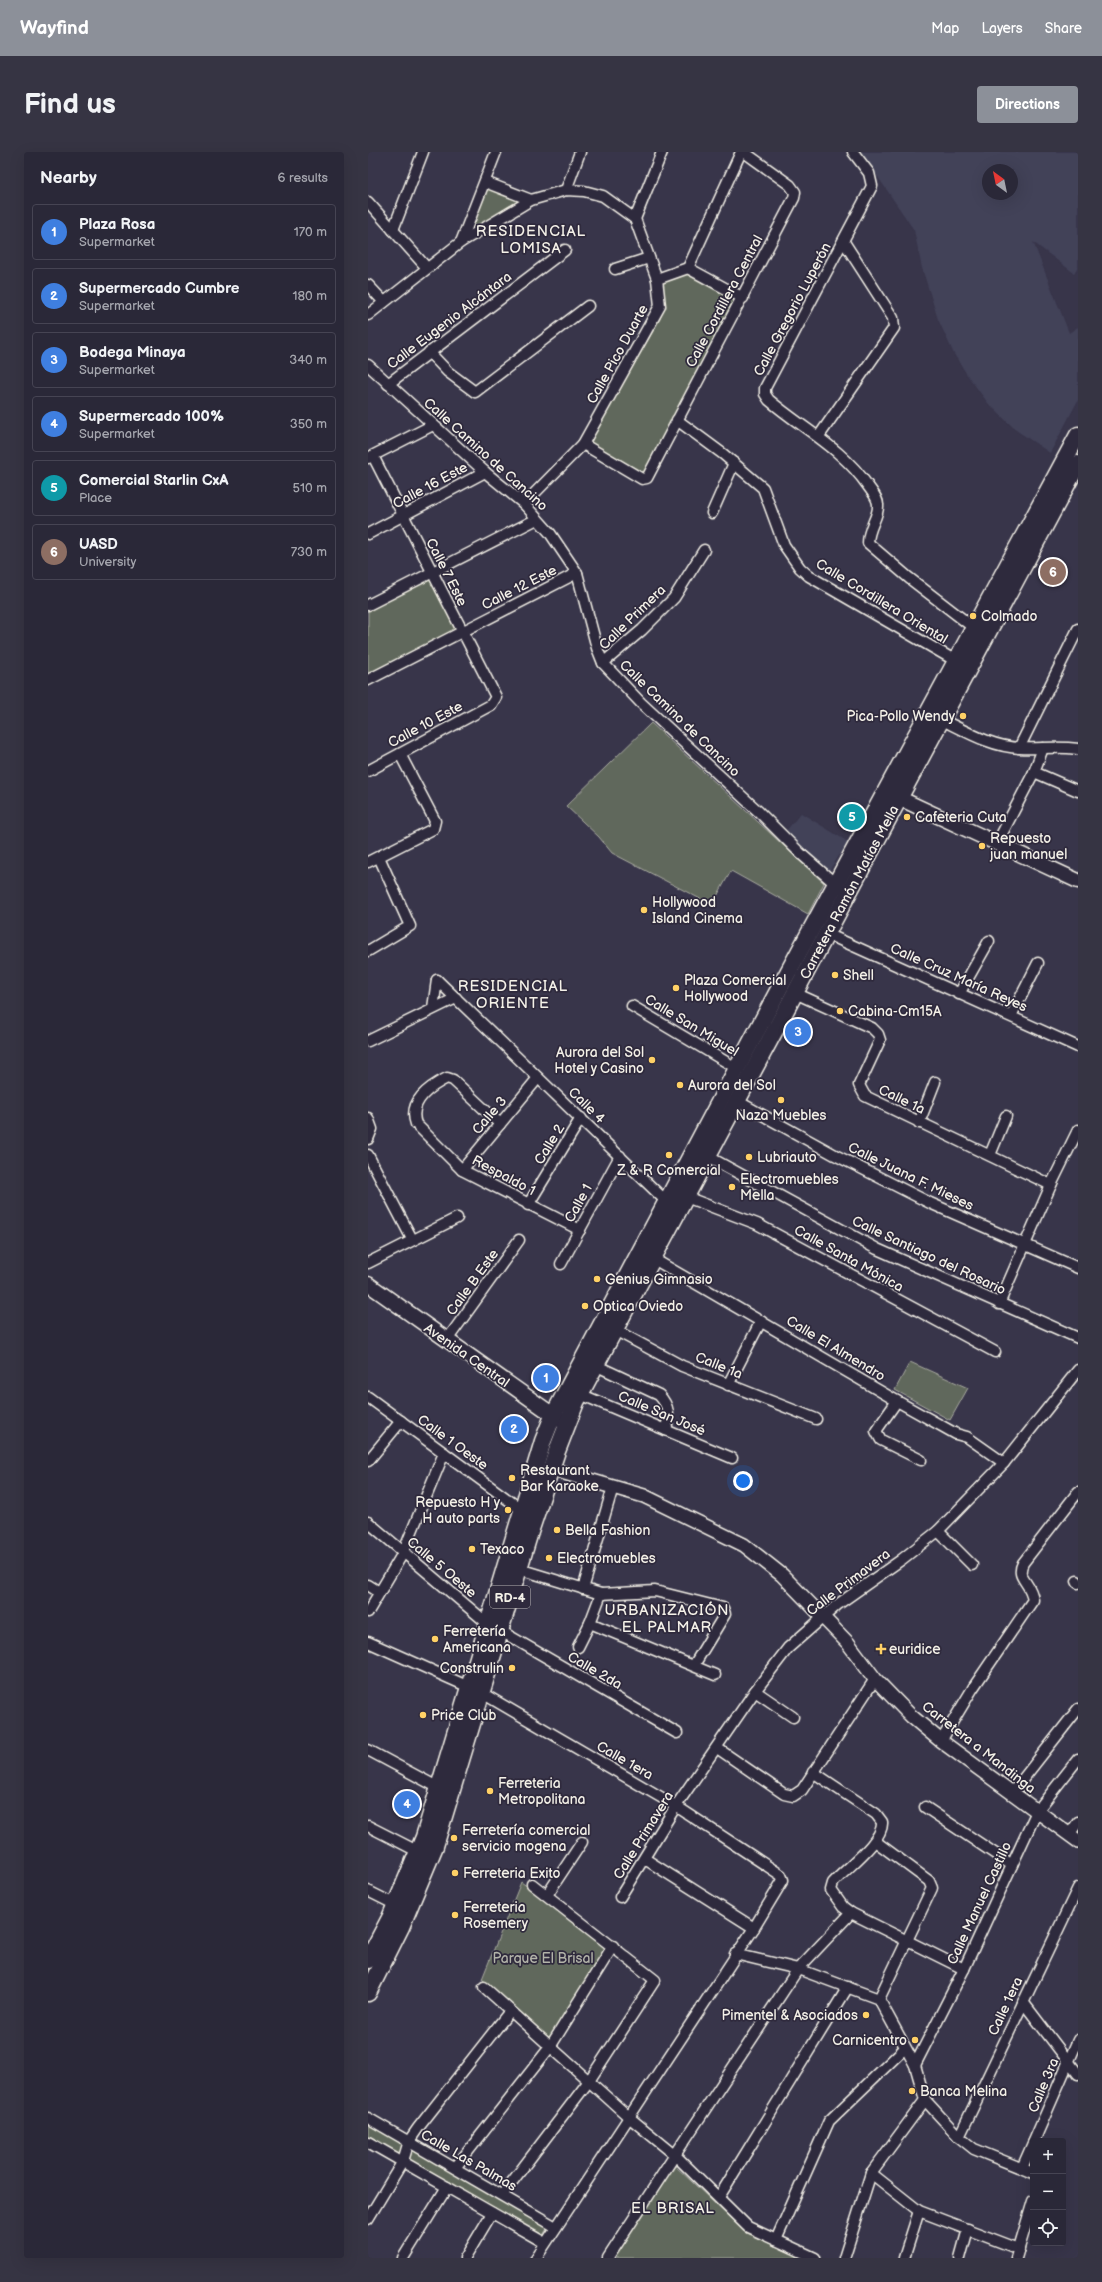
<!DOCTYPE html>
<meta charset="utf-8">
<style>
:root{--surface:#2a2838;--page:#363443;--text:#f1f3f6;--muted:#a5a6ae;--line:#464453;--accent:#8c9099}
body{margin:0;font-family:"Balsamiq Sans",sans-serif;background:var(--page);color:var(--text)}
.controls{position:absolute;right:12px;bottom:12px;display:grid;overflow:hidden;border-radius:4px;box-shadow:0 4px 16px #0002}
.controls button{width:36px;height:36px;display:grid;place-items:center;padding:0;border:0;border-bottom:1px solid var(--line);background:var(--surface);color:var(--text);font:20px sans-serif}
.compass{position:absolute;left:614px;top:12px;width:36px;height:36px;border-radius:50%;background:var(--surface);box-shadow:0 4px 16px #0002;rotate:327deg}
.you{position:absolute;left:375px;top:1329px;width:14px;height:14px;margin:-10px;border:3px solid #fff;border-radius:50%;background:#1a73e8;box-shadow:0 0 0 6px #1a73e833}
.badge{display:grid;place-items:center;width:26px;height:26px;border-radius:50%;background:var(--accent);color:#fff;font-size:13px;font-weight:700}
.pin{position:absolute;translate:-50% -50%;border:2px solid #fff;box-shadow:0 1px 4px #0006}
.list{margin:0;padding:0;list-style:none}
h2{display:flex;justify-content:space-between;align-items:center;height:52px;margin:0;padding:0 16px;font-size:17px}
h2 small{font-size:13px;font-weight:400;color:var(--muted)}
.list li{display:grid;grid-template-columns:26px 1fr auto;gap:12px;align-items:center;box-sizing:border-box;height:56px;margin:0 8px 8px;padding:0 8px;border:1px solid var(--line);border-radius:4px}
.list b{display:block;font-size:15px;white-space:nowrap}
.list p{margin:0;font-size:13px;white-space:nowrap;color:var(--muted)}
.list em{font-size:13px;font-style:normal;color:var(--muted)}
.icon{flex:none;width:22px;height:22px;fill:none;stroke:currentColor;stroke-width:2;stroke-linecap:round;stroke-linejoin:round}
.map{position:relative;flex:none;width:710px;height:2106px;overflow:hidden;border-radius:4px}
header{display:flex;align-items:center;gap:24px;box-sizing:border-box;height:56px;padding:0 20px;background:var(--accent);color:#fff}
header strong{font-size:19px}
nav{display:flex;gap:22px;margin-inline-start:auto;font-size:14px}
.intro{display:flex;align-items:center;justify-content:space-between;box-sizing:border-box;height:96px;padding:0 24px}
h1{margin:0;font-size:28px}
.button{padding:10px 18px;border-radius:4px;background:var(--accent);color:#fff;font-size:14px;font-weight:700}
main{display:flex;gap:24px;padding:0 24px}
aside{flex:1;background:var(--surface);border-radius:4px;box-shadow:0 4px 16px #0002}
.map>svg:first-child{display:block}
.built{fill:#424259;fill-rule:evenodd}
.green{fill:#61685b;stroke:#aaaca2}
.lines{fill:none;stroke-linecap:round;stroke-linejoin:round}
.minor-casing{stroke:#f4f1e8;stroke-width:13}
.tertiary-casing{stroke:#f4f1e8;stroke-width:16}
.secondary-casing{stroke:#f4f1e8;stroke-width:17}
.primary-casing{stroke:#f4f1e8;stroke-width:19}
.minor{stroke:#2f2a3d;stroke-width:10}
.tertiary{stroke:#2f2a3d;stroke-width:13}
.secondary{stroke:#2f2a3d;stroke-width:14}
.primary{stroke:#2f2a3d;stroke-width:16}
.poi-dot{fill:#ffd166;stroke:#2f2a3d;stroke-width:1.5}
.labels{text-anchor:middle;stroke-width:3.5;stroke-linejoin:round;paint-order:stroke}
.shield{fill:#2f2a3d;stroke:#b9b5b5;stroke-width:1}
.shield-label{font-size:13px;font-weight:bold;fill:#f4f1e8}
.street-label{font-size:14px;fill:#f4f1e8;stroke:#2f2a3d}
.poi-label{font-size:14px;fill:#f4f1e8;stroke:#2f2a3d;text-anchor:start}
.park-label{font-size:14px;fill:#b2b3a9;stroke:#2f2a3d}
.neighbourhood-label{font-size:15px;letter-spacing:1px;fill:#f4f1e8;stroke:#2f2a3d}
</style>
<header>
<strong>Wayfind</strong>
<nav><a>Map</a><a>Layers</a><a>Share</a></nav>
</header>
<div class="intro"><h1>Find us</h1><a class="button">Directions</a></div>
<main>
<aside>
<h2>Nearby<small>6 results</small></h2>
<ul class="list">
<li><span class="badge" style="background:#3f7fe0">1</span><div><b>Plaza Rosa</b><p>Supermarket</p></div><em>170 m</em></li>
<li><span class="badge" style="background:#3f7fe0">2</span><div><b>Supermercado Cumbre</b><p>Supermarket</p></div><em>180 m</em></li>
<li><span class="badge" style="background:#3f7fe0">3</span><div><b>Bodega Minaya</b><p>Supermarket</p></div><em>340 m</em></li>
<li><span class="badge" style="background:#3f7fe0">4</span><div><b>Supermercado 100%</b><p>Supermarket</p></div><em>350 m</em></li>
<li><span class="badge" style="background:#0f9aa8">5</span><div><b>Comercial Starlin CxA</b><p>Place</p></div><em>510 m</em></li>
<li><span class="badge" style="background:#8d6e63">6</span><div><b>UASD</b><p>University</p></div><em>730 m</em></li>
</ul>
</aside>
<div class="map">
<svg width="710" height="2106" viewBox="0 0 710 2106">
<rect width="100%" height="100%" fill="#38354a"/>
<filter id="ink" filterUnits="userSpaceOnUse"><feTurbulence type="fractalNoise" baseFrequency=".025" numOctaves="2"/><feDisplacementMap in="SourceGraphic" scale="8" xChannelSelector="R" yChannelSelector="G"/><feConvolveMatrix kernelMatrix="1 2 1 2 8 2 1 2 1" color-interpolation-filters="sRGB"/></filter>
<g filter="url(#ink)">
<g class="built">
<path d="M493 0H710V114L706 121 665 90 701 181 710 175V248L682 301 648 278 620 251 600 224 586 202 570 167 554 116 546 78ZM620 18H644V42H620Z"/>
<path d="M433 661 480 690 461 719 418 679Z"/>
</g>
<g class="green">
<path d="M120 33 158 48 98 85Z"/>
<path d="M316 121 367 149 278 322 221 291 292 167 296 154 295 131Z"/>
<path d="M63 425 89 478 0 524V457Z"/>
<path d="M283 571 456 731 440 762 363 719 344 753 244 701 231 685 198 654Z"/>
<path d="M542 1210 600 1236 582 1268 527 1238Z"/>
<path d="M153 1730 241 1794 181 1888 114 1827Z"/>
<path d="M0 1972 180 2075 174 2085 0 1985Z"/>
<path d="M305 2012 378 2081 434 2106H246Z"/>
</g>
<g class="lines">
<g class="minor-casing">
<g id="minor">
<path d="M485 0 501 21 504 34 397 236V242L401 248C435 277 474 296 500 334 504 340 510 346 510 353 511 365 500 375 500 391L541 426 606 476"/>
<path d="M117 30 163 48"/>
<path d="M198 38 212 0"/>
<path d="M0 50 59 116"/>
<path d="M267 67 294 0"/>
<path d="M25 78 55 0"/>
<path d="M93 90 128 0"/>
<path d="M320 116 373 0"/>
<path d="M247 117 281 106"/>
<path d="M289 127 320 116 375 146"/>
<path d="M0 133 16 150"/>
<path d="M0 163 93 90 163 48 198 38 216 39 235 44 267 67 289 127 292 154 215 292 156 352"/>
<path d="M61 200 80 220 107 240 220 154"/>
<path d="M0 213 117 320 156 352 182 381 209 421 229 496 235 511 273 551 391 660 433 702 471 735"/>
<path d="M20 232 197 98"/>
<path d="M309 268 355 302 395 336 416 393 432 416 441 424 588 509"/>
<path d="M451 284 526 176 525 166 476 90"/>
<path d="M215 292 274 327 279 326 426 46 427 40 422 33 376 0"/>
<path d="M0 306 65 273"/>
<path d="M344 361 366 311"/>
<path d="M0 382 117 320"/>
<path d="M0 453 169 367"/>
<path d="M235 511 274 478 306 446 336 398"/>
<path d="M0 528 209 421"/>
<path d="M568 565C594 577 622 595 652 596 671 597 690 594 710 597"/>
<path d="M651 596 710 477"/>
<path d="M0 619 123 553 128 545 5 304"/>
<path d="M666 620 710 639"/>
<path d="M628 693 666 620 675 596"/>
<path d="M0 710 65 677 67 669 32 602"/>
<path d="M459 782 710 895"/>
<path d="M0 799 42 774 11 705"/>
<path d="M69 828 302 1053"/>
<path d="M427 841 504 876 510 882 512 888 491 933 497 944 683 1033"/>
<path d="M591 842 621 789"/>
<path d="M264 854 370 917"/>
<path d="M65 856 69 828"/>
<path d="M643 864 670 811"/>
<path d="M0 889 88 846"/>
<path d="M369 949 467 1003 562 1051 710 1116"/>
<path d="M0 966 4 977 0 987"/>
<path d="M551 971 567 930"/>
<path d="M132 972 85 928 79 926C61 935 40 950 48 972L94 1018 212 1078"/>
<path d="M0 1003 44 1087"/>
<path d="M622 1003 638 964"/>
<path d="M339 1004 509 1097 710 1186"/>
<path d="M94 1018 170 926"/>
<path d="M318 1045 389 1072 627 1200"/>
<path d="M160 1053 213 966"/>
<path d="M284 1106 529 1249 588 1282 599 1285 636 1311"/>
<path d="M0 1111 89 1066"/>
<path d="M193 1112 252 1004"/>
<path d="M631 1152 683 1033 710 978"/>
<path d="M247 1178 314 1214 448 1267"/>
<path d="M79 1188 151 1088"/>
<path d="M227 1213 291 1243C302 1255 301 1263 298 1278"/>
<path d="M360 1233 393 1169"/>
<path d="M212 1242 364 1306"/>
<path d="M0 1245 154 1358"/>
<path d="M529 1249 508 1279 513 1288 553 1308"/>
<path d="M0 1309 33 1269"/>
<path d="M0 1370 119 1471 309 1581"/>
<path d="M570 1379 604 1413"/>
<path d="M151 1417 233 1442 287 1439 355 1456 357 1462 326 1513"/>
<path d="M709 1429 710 1431"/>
<path d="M0 1433 11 1440"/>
<path d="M215 1437 245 1335"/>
<path d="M0 1460 35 1401 76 1301"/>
<path d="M222 1471 347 1523"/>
<path d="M0 1490 101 1535"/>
<path d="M210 1495 222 1471 233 1442"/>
<path d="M387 1539 425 1565"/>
<path d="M114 1541 308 1654 413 1723 415 1728 386 1776 168 2106"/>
<path d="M573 1589 605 1536 665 1448C663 1429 647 1427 655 1411L710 1340"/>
<path d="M349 1596 416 1642 425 1644 434 1638 507 1527"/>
<path d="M0 1598 71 1636"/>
<path d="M445 1620 508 1662 514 1670C516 1689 477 1717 465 1731L463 1738 475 1755 483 1761 596 1817"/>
<path d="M644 1641 710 1557"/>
<path d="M557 1655 644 1713"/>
<path d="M0 1674 51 1700"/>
<path d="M701 1683 710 1670"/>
<path d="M507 1689 561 1729 564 1736 511 1847"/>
<path d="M277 1707 386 1776"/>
<path d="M0 1739 28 1753"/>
<path d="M179 1743 214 1690"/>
<path d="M252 1745 308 1654 387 1539 420 1496 469 1453 533 1408 570 1379 636 1311 710 1218"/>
<path d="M367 1802 430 1817 511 1847 547 1913 557 1948 591 1985 606 1997 665 2021"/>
<path d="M116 1835 262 1966 307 2003 430 1817 483 1761"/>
<path d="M655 1850 710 1922"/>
<path d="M547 1913 596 1817 669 1659 710 1607"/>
<path d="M0 1966 188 2075"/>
<path d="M591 1985 710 1736"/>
<path d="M666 1989 710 1888"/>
<path d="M0 1990 177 2091"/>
<path d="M87 2016 182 1895 245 1794"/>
<path d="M654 2016 665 1991"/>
<path d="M503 2021 551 2059 651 2097"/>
<path d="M134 2043 221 1929 287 1828 164 1732"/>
<path d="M351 2045 480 1835"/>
<path d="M0 2067 35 2009 41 1989 50 1976 142 1859"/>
<path d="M408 2088 461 1969 537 1896"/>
<path d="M35 2106 79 2035"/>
<path d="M97 2106 124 2061"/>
<path d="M240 2106 307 2003 380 2075 447 2106"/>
<path d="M476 2106 503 2021 557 1948"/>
<path d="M536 2106 551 2059"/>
<path d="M592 2106 600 2077"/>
<path d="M648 2106 665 2049"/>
</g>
</g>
<g class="tertiary-casing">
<path id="tertiary" d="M183 1317 276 1344 376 1393 414 1423 480 1491 507 1527 543 1564 573 1589 710 1689"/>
</g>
<g class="secondary-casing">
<g id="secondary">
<path d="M531 646 710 729"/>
<path d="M0 1132 195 1270"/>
</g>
</g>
<g class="primary-casing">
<g id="primary">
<path d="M0 1808 22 1766 56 1685 175 1289 185 1264 410 839 710 283"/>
<path d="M0 1841 33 1775 67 1694 162 1380 189 1299 208 1250 710 312"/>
</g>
</g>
<use href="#minor" class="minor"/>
<use href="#tertiary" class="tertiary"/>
<use href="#secondary" class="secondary"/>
<use href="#primary" class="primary"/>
</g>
</g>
<g class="poi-dot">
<circle cx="605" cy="464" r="4"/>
<circle cx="595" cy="564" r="4"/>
<circle cx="539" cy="665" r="4"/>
<circle cx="614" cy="694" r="4"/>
<circle cx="276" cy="758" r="4"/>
<circle cx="467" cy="823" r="4"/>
<circle cx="308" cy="836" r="4"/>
<circle cx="472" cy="859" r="4"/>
<circle cx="284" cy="908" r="4"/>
<circle cx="312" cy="933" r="4"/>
<circle cx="413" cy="948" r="4"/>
<circle cx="301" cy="1003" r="4"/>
<circle cx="381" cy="1005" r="4"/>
<circle cx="364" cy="1035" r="4"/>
<circle cx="229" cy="1127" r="4"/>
<circle cx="217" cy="1154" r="4"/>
<circle cx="144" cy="1326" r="4"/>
<circle cx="140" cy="1358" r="4"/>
<circle cx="189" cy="1378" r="4"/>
<circle cx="104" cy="1397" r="4"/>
<circle cx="181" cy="1406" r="4"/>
<circle cx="67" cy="1487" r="4"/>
<path d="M511 1491h4v4h4v4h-4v4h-4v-4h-4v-4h4z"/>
<circle cx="144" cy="1516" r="4"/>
<circle cx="55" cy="1563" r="4"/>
<circle cx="122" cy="1639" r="4"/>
<circle cx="86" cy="1686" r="4"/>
<circle cx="87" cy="1721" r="4"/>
<circle cx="87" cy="1763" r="4"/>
<circle cx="498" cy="1863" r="4"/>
<circle cx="547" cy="1888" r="4"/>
<circle cx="544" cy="1939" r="4"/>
</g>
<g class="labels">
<rect class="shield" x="122" y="1434" width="40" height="22" rx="3"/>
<g class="shield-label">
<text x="142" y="1450">RD-4</text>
</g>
<g class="street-label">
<text transform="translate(356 149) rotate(-62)" y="5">Calle Cordillera Central</text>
<text transform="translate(424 157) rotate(-62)" y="5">Calle Gregorio Luperón</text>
<text transform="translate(81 168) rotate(-37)" y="5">Calle Eugenio Alcántara</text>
<text transform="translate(249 202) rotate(-61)" y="5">Calle Pico Duarte</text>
<text transform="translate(118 302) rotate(42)" y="5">Calle Camino de Cancino</text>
<text transform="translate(62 333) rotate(-28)" y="5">Calle 16 Este</text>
<text transform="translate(79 420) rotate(63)" y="5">Calle 7 Este</text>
<text transform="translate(151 435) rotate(-27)" y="5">Calle 12 Este</text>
<text transform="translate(514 449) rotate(31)" y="5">Calle Cordillera Oriental</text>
<text transform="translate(264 465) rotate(-44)" y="5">Calle Primera</text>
<text transform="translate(312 566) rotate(44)" y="5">Calle Camino de Cancino</text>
<text transform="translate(57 572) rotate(-28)" y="5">Calle 10 Este</text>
<text transform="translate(481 740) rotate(-62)" y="5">Carretera Ramón Matías Mella</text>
<text transform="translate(591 825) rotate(24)" y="5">Calle Cruz María Reyes</text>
<text transform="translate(324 873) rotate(31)" y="5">Calle San Miguel</text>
<text transform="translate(534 947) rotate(26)" y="5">Calle 1a</text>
<text transform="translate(219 953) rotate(44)" y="5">Calle 4</text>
<text transform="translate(121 963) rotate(-50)" y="5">Calle 3</text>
<text transform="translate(181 992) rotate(-59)" y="5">Calle 2</text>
<text transform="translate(136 1023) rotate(28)" y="5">Respaldo 1</text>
<text transform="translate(543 1024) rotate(26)" y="5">Calle Juana F. Mieses</text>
<text transform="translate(210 1051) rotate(-61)" y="5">Calle 1</text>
<text transform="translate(561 1103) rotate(25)" y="5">Calle Santiago del Rosario</text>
<text transform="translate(481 1106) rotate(29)" y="5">Calle Santa Mónica</text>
<text transform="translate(104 1130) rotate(-54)" y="5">Calle B Este</text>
<text transform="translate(468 1196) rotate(31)" y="5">Calle El Almendro</text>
<text transform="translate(99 1203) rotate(35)" y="5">Avenida Central</text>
<text transform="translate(351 1213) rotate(22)" y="5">Calle 1a</text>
<text transform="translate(294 1261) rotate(23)" y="5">Calle San José</text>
<text transform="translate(85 1290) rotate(36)" y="5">Calle 1 Oeste</text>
<text transform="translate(74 1415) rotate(40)" y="5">Calle 5 Oeste</text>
<text transform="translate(480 1430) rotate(-37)" y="5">Calle Primavera</text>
<text transform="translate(227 1518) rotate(30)" y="5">Calle 2da</text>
<text transform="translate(611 1595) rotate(38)" y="5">Carretera a Mandinga</text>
<text transform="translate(257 1608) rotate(30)" y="5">Calle 1era</text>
<text transform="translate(275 1683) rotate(-58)" y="5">Calle Primavera</text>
<text transform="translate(611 1751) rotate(-65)" y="5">Calle Manuel Castillo</text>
<text transform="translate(637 1854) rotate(-65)" y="5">Calle 1era</text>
<text transform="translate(675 1933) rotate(-67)" y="5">Calle 3ra</text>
<text transform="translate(101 2008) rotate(30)" y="5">Calle Las Palmas</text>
</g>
<g class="poi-label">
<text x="613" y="469">Colmado</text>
<text x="587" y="569" text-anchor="end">Pica-Pollo Wendy</text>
<text x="547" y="670">Cafeteria Cuta</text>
<text x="622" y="691">Repuesto<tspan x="622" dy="16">juan manuel</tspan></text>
<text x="284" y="755">Hollywood<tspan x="284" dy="16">Island Cinema</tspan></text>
<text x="475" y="828">Shell</text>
<text x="316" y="833">Plaza Comercial<tspan x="316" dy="16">Hollywood</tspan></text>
<text x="480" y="864">Cabina-Cm15A</text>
<text x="276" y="905" text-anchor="end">Aurora del Sol<tspan x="276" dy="16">Hotel y Casino</tspan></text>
<text x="320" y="938">Aurora del Sol</text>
<text x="413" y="968" text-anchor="middle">Naza Muebles</text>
<text x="389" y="1010">Lubriauto</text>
<text x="301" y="1023" text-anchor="middle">Z &amp; R Comercial</text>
<text x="372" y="1032">Electromuebles<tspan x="372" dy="16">Mella</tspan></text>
<text x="237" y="1132">Genius Gimnasio</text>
<text x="225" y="1159">Optica Oviedo</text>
<text x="152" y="1323">Restaurant<tspan x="152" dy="16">Bar Karaoke</tspan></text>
<text x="132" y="1355" text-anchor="end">Repuesto H y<tspan x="132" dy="16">H auto parts</tspan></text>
<text x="197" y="1383">Bella Fashion</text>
<text x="112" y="1402">Texaco</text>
<text x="189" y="1411">Electromuebles</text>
<text x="75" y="1484">Ferretería<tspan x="75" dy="16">Americana</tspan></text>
<text x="521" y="1502">euridice</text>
<text x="136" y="1521" text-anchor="end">Construlin</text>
<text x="63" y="1568">Price Club</text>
<text x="130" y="1636">Ferreteria<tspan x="130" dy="16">Metropolitana</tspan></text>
<text x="94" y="1683">Ferretería comercial<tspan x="94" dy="16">servicio mogena</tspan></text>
<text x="95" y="1726">Ferreteria Exito</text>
<text x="95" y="1760">Ferreteria<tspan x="95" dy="16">Rosemery</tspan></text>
<text x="490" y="1868" text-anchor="end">Pimentel &amp; Asociados</text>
<text x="539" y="1893" text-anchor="end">Carnicentro</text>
<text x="552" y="1944">Banca Melina</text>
</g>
<g class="park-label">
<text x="175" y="1811">Parque El Brisal</text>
</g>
<g class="neighbourhood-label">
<text x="163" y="84">RESIDENCIAL<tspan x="163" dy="17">LOMISA</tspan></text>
<text x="145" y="839">RESIDENCIAL<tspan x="145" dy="17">ORIENTE</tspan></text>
<text x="299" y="1463">URBANIZACIÓN<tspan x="299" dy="17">EL PALMAR</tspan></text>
<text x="305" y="2061">EL BRISAL</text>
</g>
</g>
</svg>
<div class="controls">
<button>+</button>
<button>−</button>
<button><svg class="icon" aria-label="locate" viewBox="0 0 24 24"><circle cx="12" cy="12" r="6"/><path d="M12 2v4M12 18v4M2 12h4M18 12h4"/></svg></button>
</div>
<svg class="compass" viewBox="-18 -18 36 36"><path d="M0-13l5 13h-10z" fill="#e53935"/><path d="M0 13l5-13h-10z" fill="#a5a6ae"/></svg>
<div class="you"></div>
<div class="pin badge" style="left:178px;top:1226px;background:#3f7fe0">1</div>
<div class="pin badge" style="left:146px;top:1277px;background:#3f7fe0">2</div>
<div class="pin badge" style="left:430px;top:880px;background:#3f7fe0">3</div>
<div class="pin badge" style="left:39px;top:1652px;background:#3f7fe0">4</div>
<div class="pin badge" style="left:484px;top:665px;background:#0f9aa8">5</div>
<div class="pin badge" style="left:685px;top:420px;background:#8d6e63">6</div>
</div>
</main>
